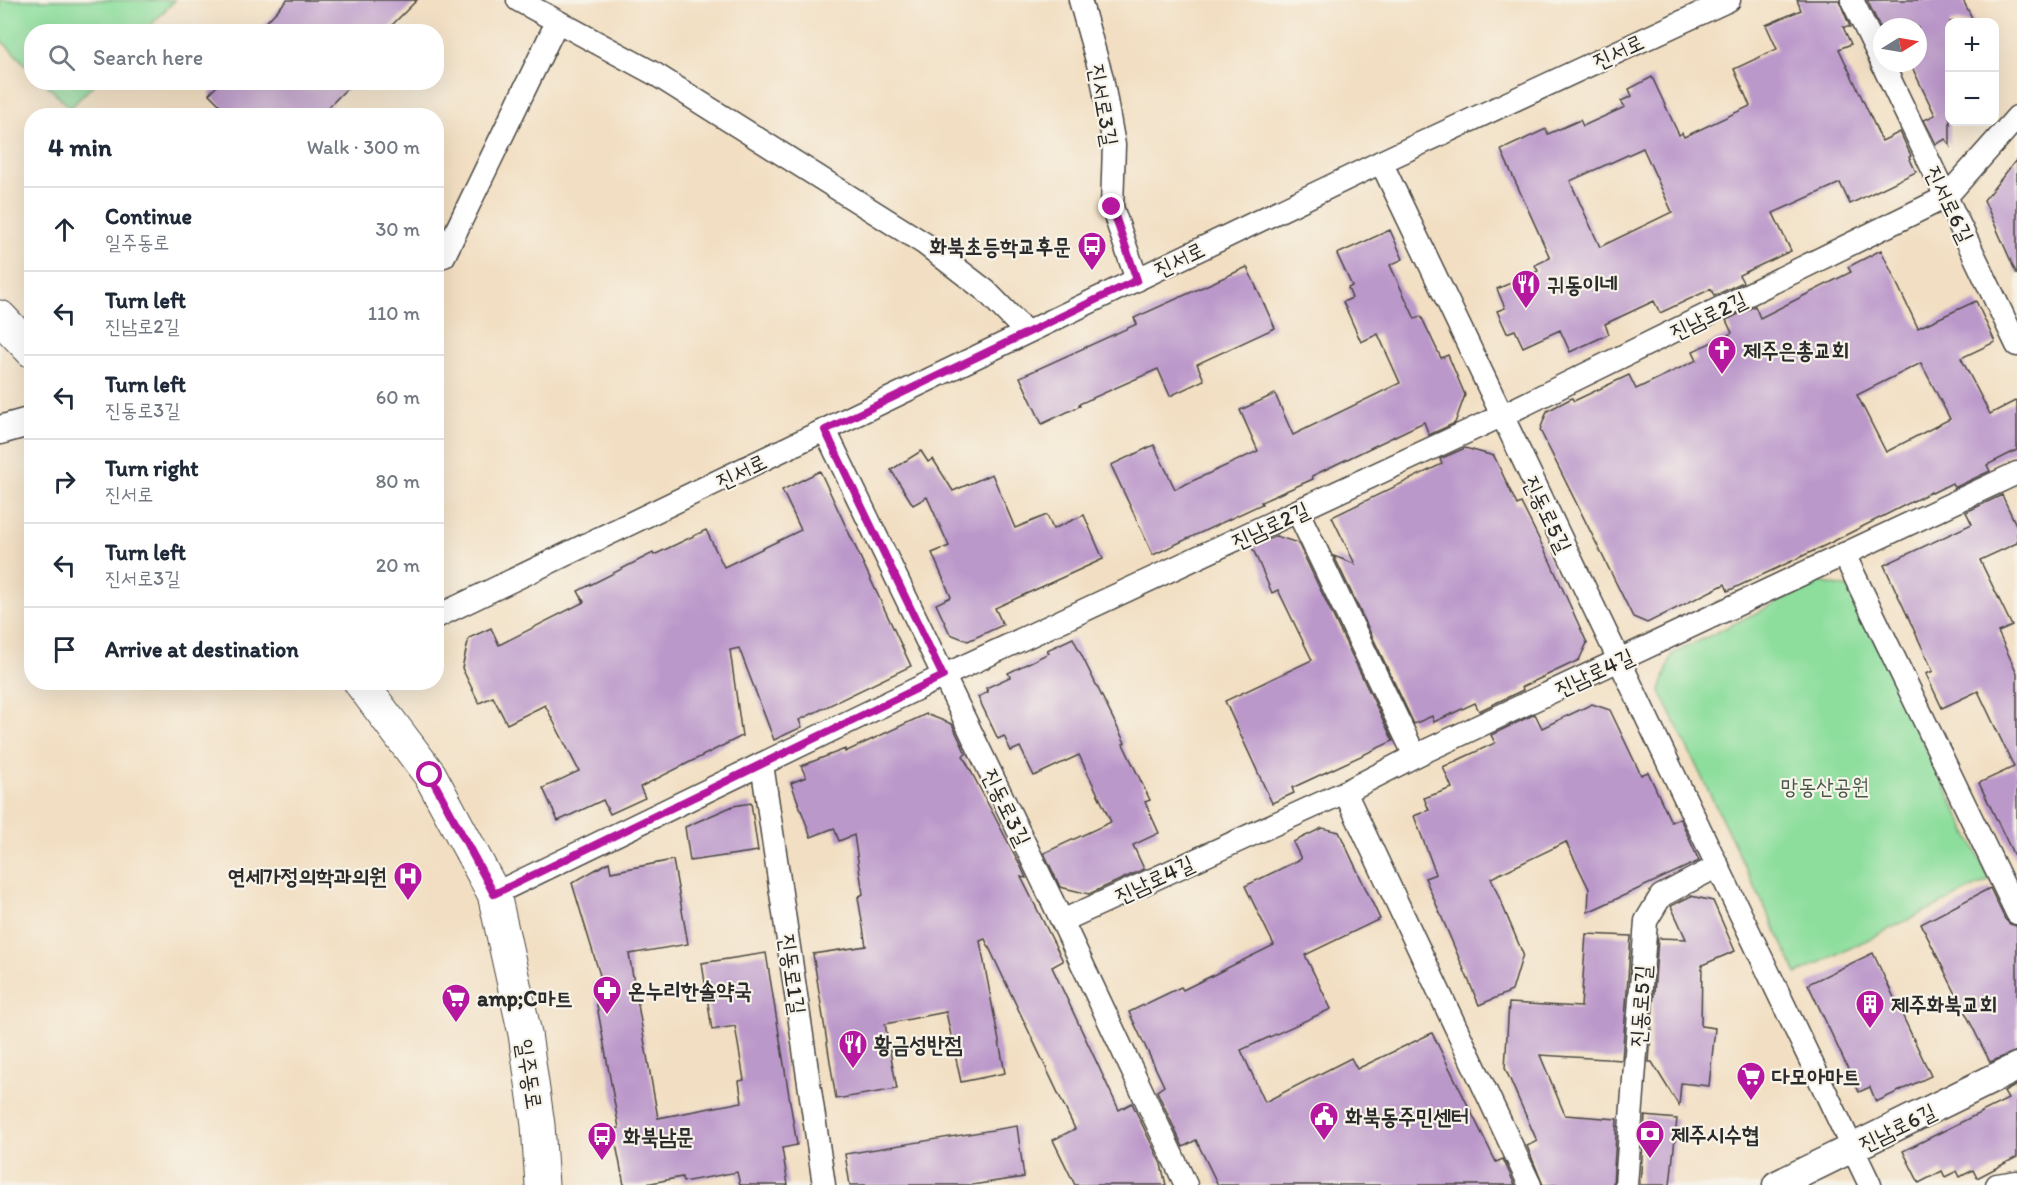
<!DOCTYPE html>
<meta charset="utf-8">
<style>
:root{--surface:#fff;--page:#f6f6f7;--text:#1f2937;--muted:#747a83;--line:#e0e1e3}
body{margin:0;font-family:Itim,"Poor Story",sans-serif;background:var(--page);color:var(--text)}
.controls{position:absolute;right:18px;top:18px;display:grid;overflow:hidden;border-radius:12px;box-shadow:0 6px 24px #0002}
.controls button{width:54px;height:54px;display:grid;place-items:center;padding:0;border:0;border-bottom:2px solid var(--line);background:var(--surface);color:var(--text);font:30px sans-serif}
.compass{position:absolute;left:1873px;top:18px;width:54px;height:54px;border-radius:50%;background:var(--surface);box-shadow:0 6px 24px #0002;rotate:79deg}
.stop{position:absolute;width:18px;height:18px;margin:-14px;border:4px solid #b5179e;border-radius:50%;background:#fff}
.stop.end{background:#b5179e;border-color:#fff;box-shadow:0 2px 6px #0008}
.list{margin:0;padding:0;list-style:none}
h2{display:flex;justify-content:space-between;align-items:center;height:78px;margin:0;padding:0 24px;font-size:26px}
h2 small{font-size:20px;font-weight:400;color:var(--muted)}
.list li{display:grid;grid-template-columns:39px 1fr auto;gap:18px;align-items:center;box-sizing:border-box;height:84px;padding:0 24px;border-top:2px solid var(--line)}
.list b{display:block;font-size:22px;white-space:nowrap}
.list p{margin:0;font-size:20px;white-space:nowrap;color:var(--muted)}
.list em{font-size:20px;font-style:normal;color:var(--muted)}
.icon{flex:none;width:33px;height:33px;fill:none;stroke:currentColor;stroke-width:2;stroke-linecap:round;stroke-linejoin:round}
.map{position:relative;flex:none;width:2017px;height:1185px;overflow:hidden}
.search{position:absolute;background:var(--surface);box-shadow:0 6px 24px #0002;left:24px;top:24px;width:420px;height:66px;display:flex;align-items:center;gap:15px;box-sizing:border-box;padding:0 21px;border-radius:24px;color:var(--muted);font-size:22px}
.panel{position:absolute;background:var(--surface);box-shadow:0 6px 24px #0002;left:24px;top:108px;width:420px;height:582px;border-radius:24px}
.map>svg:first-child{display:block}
.green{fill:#8dde9d;stroke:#5c8464;stroke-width:1.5}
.building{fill:#bb98ca;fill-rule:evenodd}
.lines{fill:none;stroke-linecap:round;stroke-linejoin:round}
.minor-casing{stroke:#494642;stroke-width:25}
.tertiary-casing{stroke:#494642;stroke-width:31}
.secondary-casing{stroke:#494642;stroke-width:35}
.minor{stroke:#fff;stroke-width:22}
.tertiary{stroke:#fff;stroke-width:28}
.secondary{stroke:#fff;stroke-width:33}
.route{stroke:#b5179e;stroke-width:8}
.labels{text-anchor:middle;stroke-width:4.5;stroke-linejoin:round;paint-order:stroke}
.street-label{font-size:22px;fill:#2b2b2b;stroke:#f7f3e8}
.poi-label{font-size:22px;font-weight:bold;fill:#2b2b2b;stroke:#f7f3e8;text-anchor:start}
.park-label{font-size:22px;fill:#445848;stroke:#f7f3e8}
</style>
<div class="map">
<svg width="2017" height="1185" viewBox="0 0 2017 1185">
<rect width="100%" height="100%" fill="#f7f3e8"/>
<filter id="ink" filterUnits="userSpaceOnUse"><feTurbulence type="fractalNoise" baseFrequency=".0167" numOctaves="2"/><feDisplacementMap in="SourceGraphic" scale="12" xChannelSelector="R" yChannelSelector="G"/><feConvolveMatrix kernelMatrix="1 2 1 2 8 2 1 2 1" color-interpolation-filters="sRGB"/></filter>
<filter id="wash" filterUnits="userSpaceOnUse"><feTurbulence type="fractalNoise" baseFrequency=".008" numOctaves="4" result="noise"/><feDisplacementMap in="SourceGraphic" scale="24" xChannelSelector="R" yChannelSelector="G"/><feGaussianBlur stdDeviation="1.35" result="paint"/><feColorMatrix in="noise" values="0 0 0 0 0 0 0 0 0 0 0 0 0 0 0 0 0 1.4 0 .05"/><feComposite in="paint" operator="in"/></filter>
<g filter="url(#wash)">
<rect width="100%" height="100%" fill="#f2dfc3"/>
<g class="green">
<path d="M0 0H175L145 31 32 32 31 70 0 39Z"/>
<path d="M45 83H95L70 108Z"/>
<path d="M1819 582 1849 588 1990 880 1797 974 1660 691 1672 654Z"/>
</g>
<g id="blocks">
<g class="building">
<path d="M287 0H417L385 32H257Z"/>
<path d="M1797 0H1839L1850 27H1843L1851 44 1839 49 1882 141 1900 132 1911 156 1909 157 1916 172 1850 204 1840 183 1773 213 1791 251 1739 275 1743 282 1714 296 1711 289 1660 313 1654 301 1605 324 1609 334 1570 352 1560 330 1523 347 1515 330 1507 333 1497 311 1505 308 1497 289 1538 271 1535 265 1550 258 1501 150 1546 129 1548 134 1580 120 1583 126 1625 107 1621 101 1632 96 1629 89 1652 77 1679 135 1682 133 1684 137 1750 106 1734 69 1777 49 1766 25 1801 10ZM1643 148 1672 212 1600 247 1570 181Z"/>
<path d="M1867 0H1963L1974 22H1950V146L1946 139 1936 144 1924 120 1935 115 1910 63H1918V27H1880Z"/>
<path d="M221 82H353L320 116H231L209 94Z"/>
<path d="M2017 159V275L1984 200Z"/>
<path d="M1390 230 1403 259 1390 265 1415 319 1421 316 1441 358 1448 355 1465 395 1455 423 1429 435 1424 422 1312 476 1313 479 1261 502 1262 504 1153 555 1111 465 1154 445 1175 489 1258 451 1240 410 1275 394 1293 435 1400 383 1378 334 1361 342 1343 302 1352 298 1348 288 1352 286 1337 254Z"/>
<path d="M1881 250 1918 328 1976 301 1995 342 1961 358 1990 414 2017 400V450L1987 465 1990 471 1954 488 1952 483 1932 493 1931 492 1826 545 1728 591 1725 584 1647 623 1633 617 1540 430 1547 411 1572 398 1574 401 1629 375 1636 389 1697 360 1693 351 1732 333 1726 320 1755 306 1760 318 1851 272 1848 267ZM1921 363 1950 419 1886 452 1857 395Z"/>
<path d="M1247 267 1275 328 1197 364 1204 380 1170 396 1158 369 1079 404 1080 406 1042 424 1020 377 1137 324 1134 318Z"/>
<path d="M1465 448 1494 456 1517 505 1521 503 1550 561 1587 643 1579 660 1522 687 1523 690 1479 711 1475 703 1434 722 1432 716 1414 724 1334 556 1355 564 1332 517 1442 464 1440 459Z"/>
<path d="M921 451 928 462 933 459 953 491 992 474 1015 528 1047 515 1053 529 1084 515 1103 559 995 608 1003 625 968 641 950 634 936 604 951 597 932 553 949 546 927 497 913 505 891 470Z"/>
<path d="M820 471 911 666 799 720 802 727 774 740 739 648 730 650 742 736 640 787 645 798 610 814 603 800 558 821 543 788 579 771 545 705 507 724 493 697 479 703 462 668 469 638 491 628 499 645 584 602 578 591 653 553 654 555 706 530 724 567 801 530 782 490Z"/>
<path d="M2002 495 2017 527V543L1980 560 2012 626 1998 632 2017 673V862L1979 783 2014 767 1978 691 1942 708 1926 674 1933 671 1884 565 1972 524 1966 512Z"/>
<path d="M1276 536 1298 543 1393 741 1292 788 1294 793 1272 803 1225 701 1312 660 1278 590 1272 593 1252 547Z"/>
<path d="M1073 638 1125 743 1123 744 1150 800 1145 802 1159 833 1133 845 1144 869 1089 894 1060 887 1044 853 1111 822 1079 755 1034 776 1020 747 1011 751 1004 736 998 739 978 697 988 692 986 688 1010 677 1008 673 1049 653 1047 650Z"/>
<path d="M1592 704 1610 710 1641 775 1648 772 1671 822 1680 818 1699 861 1588 912 1589 889 1566 842 1491 878 1523 954 1512 991 1479 1005 1425 878 1436 874 1414 816 1429 810 1424 798 1452 788 1443 767 1495 743 1491 735 1535 714 1542 728Z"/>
<path d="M926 714 952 724 966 754 963 756 1020 865 1026 878 1021 877 1063 961 1052 967 1119 1110 1132 1103 1161 1164 1166 1185H1075L1053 1140 1075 1129 985 939 980 941 1005 1073 961 1082 946 1012 885 1024 897 1089 836 1099 813 954 866 946 858 897 863 894 854 835 839 841 834 828 811 837 791 783 806 777 801 766 845 749V752Z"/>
<path d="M751 803 758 851 690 861 685 827 733 806Z"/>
<path d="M1322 828 1339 832 1380 919 1305 955 1331 1009 1241 1050 1265 1102 1351 1058 1357 1069 1432 1033 1496 1162 1503 1159 1515 1185H1218L1196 1140 1183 1147 1157 1091 1164 1086 1129 1012 1181 987 1183 990 1274 945 1245 886 1301 859 1293 842Z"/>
<path d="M673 860 688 944 629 954 658 1118 742 1102 739 1081 744 1080 735 1026 712 1030 702 963 766 953 797 1145 782 1148 788 1185H740L737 1172 683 1182 682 1177 641 1185H624L613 1129 619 1128 593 983 602 982 572 883 609 862 611 872Z"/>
<path d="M1990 888 2005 919 2010 924 2017 926V1051L1990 1062 1921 924Z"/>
<path d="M1691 896 1713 901 1735 951 1702 965 1701 1026 1715 1028 1709 1086 1681 1083 1679 1106 1652 1062H1649L1658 938 1686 939 1671 906Z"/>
<path d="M1586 934 1631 936 1622 1060 1540 1055 1565 1115 1617 1119 1613 1185H1543L1527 1146 1537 1141 1505 1068 1509 1003 1581 1007Z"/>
<path d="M1873 953 1931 1076 1876 1102 1870 1087 1859 1092 1808 984Z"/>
<path d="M2017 1085V1157L1977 1178 1973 1170 1960 1177 1957 1171 1945 1177 1942 1171 1919 1183 1903 1151 2008 1099 2004 1092Z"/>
<path d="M1645 1116 1677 1119 1670 1185H1640Z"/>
<path d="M1017 1126 1024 1177 972 1185H850L845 1154Z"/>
</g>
</g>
</g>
<g filter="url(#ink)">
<use href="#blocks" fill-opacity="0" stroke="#494642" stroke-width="1.5"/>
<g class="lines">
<g class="minor-casing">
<g id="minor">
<path d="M518 0 655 74 925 244 986 291 1026 332"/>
<path d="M1080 0 1102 78 1114 145 1112 207 1137 280"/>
<path d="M1852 0 1882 62"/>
<path d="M1882 63 2017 345"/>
<path d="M1381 162 1870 1185"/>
<path d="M444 256 557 22"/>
<path d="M825 430 1062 921 1186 1185"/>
<path d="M1298 512 1415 756"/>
<path d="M1844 554 2017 913"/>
<path d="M436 617 1381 162 1729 0"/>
<path d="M762 764 824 1185"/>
<path d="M1345 792 1530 1185"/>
<path d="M494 894 943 676 1501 416 1946 197 2017 117"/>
<path d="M1062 921 1345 792 1415 756 2017 473"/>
<path d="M1626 1185 1646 921 1661 896 1718 866"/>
<path d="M1997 1185 2017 1182"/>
</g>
</g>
<g class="tertiary-casing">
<g id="tertiary">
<path d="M0 430 32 421"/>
<path d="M1777 1185 2017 1067"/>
</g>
</g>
<g class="secondary-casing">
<g id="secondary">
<path d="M0 317 32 351"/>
<path d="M360 682 430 775 494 894 525 1034 538 1125 542 1185"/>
</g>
</g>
<use href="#minor" class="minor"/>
<use href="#tertiary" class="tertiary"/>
<use href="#secondary" class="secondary"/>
</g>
</g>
<g class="lines" filter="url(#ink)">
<path class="route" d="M430 775 494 894 943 676 825 430 1137 280 1112 207"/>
</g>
<defs>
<g id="bus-pin" transform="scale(1.5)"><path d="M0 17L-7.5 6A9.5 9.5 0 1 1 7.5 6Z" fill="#b5179e" stroke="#f7f3e8"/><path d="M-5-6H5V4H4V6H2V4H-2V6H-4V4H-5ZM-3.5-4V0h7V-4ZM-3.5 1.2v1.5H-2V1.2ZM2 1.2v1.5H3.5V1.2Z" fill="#fff"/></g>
<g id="restaurant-pin" transform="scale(1.5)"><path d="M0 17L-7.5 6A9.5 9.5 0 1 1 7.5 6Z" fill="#b5179e" stroke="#f7f3e8"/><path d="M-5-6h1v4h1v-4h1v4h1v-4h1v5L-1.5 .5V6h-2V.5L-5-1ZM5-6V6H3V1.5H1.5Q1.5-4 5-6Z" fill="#fff"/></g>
<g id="church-pin" transform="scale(1.5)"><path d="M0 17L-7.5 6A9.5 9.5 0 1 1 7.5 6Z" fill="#b5179e" stroke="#f7f3e8"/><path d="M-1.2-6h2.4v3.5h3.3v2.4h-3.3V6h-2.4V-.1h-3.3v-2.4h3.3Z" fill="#fff"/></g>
<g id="hospital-pin" transform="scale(1.5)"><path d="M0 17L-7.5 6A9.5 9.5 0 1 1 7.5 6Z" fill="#b5179e" stroke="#f7f3e8"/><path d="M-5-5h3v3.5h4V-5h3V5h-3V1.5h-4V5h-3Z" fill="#fff"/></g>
<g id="pharmacy-pin" transform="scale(1.5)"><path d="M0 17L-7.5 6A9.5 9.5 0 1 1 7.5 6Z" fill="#b5179e" stroke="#f7f3e8"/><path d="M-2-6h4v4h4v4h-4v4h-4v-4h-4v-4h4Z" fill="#fff"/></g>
<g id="supermarket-pin" transform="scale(1.5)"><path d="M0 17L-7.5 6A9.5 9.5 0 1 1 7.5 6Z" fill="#b5179e" stroke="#f7f3e8"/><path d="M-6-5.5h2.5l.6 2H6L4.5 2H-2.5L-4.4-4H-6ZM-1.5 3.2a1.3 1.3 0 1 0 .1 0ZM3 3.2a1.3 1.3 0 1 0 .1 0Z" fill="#fff"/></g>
<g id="building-pin" transform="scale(1.5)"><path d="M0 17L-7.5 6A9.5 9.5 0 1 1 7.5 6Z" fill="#b5179e" stroke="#f7f3e8"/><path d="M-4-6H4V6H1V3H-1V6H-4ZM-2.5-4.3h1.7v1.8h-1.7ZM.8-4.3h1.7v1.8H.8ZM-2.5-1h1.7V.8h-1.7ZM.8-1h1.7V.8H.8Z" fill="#fff"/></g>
<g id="civic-pin" transform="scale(1.5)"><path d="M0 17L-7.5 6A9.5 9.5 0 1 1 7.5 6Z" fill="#b5179e" stroke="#f7f3e8"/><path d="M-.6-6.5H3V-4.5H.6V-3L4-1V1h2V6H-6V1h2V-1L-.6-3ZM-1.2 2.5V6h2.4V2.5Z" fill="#fff"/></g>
<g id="bank-pin" transform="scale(1.5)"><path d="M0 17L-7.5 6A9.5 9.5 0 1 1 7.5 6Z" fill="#b5179e" stroke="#f7f3e8"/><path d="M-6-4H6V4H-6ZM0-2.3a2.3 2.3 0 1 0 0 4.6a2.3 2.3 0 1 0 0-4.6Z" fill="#fff"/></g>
</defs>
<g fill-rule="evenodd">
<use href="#bus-pin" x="1092" y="246"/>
<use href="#restaurant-pin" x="1526" y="284"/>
<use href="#church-pin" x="1722" y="350"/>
<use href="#hospital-pin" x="408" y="876"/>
<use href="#pharmacy-pin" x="607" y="990"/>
<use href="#supermarket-pin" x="456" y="998"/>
<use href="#building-pin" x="1870" y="1004"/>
<use href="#restaurant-pin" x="853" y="1044"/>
<use href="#supermarket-pin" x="1751" y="1076"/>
<use href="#civic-pin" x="1324" y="1116"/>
<use href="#bank-pin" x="1650" y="1134"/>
<use href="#bus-pin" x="602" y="1136"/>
</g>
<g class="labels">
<g class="street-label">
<text transform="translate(1618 51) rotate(-25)" y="8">진서로</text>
<text transform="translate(1104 105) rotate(80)" y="8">진서로3길</text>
<text transform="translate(1950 204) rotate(64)" y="8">진서로6길</text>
<text transform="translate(1179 259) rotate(-26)" y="8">진서로</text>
<text transform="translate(1708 315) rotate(-26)" y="8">진남로2길</text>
<text transform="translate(741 471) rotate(-26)" y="8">진서로</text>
<text transform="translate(1548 514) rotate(64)" y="8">진동로5길</text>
<text transform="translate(1270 525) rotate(-25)" y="8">진남로2길</text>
<text transform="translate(1594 672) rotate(-25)" y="8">진남로4길</text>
<text transform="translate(1007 807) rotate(64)" y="8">진동로3길</text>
<text transform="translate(1154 879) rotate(-25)" y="8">진남로4길</text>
<text transform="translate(793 974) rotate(82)" y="8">진동로1길</text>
<text transform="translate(1640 1006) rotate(-86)" y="8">진동로5길</text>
<text transform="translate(530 1074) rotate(81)" y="8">일주동로</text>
<text transform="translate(1897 1127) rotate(-26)" y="8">진남로6길</text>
</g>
<g class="poi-label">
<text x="1071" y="254" text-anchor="end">화북초등학교후문</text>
<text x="1547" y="292">귀동이네</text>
<text x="1743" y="358">제주은총교회</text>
<text x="387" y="884" text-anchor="end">연세가정의학과의원</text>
<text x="628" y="998">온누리한솔약국</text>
<text x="477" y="1006">amp;C마트</text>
<text x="1891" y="1012">제주화북교회</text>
<text x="874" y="1052">황금성반점</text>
<text x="1772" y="1084">다모아마트</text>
<text x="1345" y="1124">화북동주민센터</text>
<text x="1671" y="1142">제주시수협</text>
<text x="623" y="1144">화북남문</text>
</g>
<g class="park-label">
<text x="1825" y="794">망동산공원</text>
</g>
</g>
</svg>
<div class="controls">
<button>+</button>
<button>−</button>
</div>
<svg class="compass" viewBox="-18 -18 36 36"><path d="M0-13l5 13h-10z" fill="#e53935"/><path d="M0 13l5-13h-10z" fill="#747a83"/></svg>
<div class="stop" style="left:430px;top:775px"></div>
<div class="stop end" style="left:1112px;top:207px"></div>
<div class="search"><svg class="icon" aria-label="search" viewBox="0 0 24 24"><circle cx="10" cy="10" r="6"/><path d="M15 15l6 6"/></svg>Search here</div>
<section class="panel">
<h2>4 min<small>Walk · 300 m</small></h2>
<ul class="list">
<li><svg class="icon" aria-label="ahead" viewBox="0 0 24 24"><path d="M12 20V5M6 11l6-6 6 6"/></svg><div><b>Continue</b><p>일주동로</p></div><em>30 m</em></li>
<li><svg class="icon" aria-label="left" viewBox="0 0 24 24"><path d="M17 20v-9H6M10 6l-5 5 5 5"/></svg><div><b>Turn left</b><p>진남로2길</p></div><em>110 m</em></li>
<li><svg class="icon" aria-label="left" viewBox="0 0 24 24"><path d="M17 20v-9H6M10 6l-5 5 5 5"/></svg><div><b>Turn left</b><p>진동로3길</p></div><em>60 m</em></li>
<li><svg class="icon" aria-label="right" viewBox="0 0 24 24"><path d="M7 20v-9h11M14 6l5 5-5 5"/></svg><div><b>Turn right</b><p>진서로</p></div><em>80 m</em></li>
<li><svg class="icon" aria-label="left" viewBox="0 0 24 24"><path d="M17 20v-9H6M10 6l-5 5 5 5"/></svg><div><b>Turn left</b><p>진서로3길</p></div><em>20 m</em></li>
<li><svg class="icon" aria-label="arrive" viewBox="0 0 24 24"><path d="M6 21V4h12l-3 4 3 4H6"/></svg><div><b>Arrive at destination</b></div></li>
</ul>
</section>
</div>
